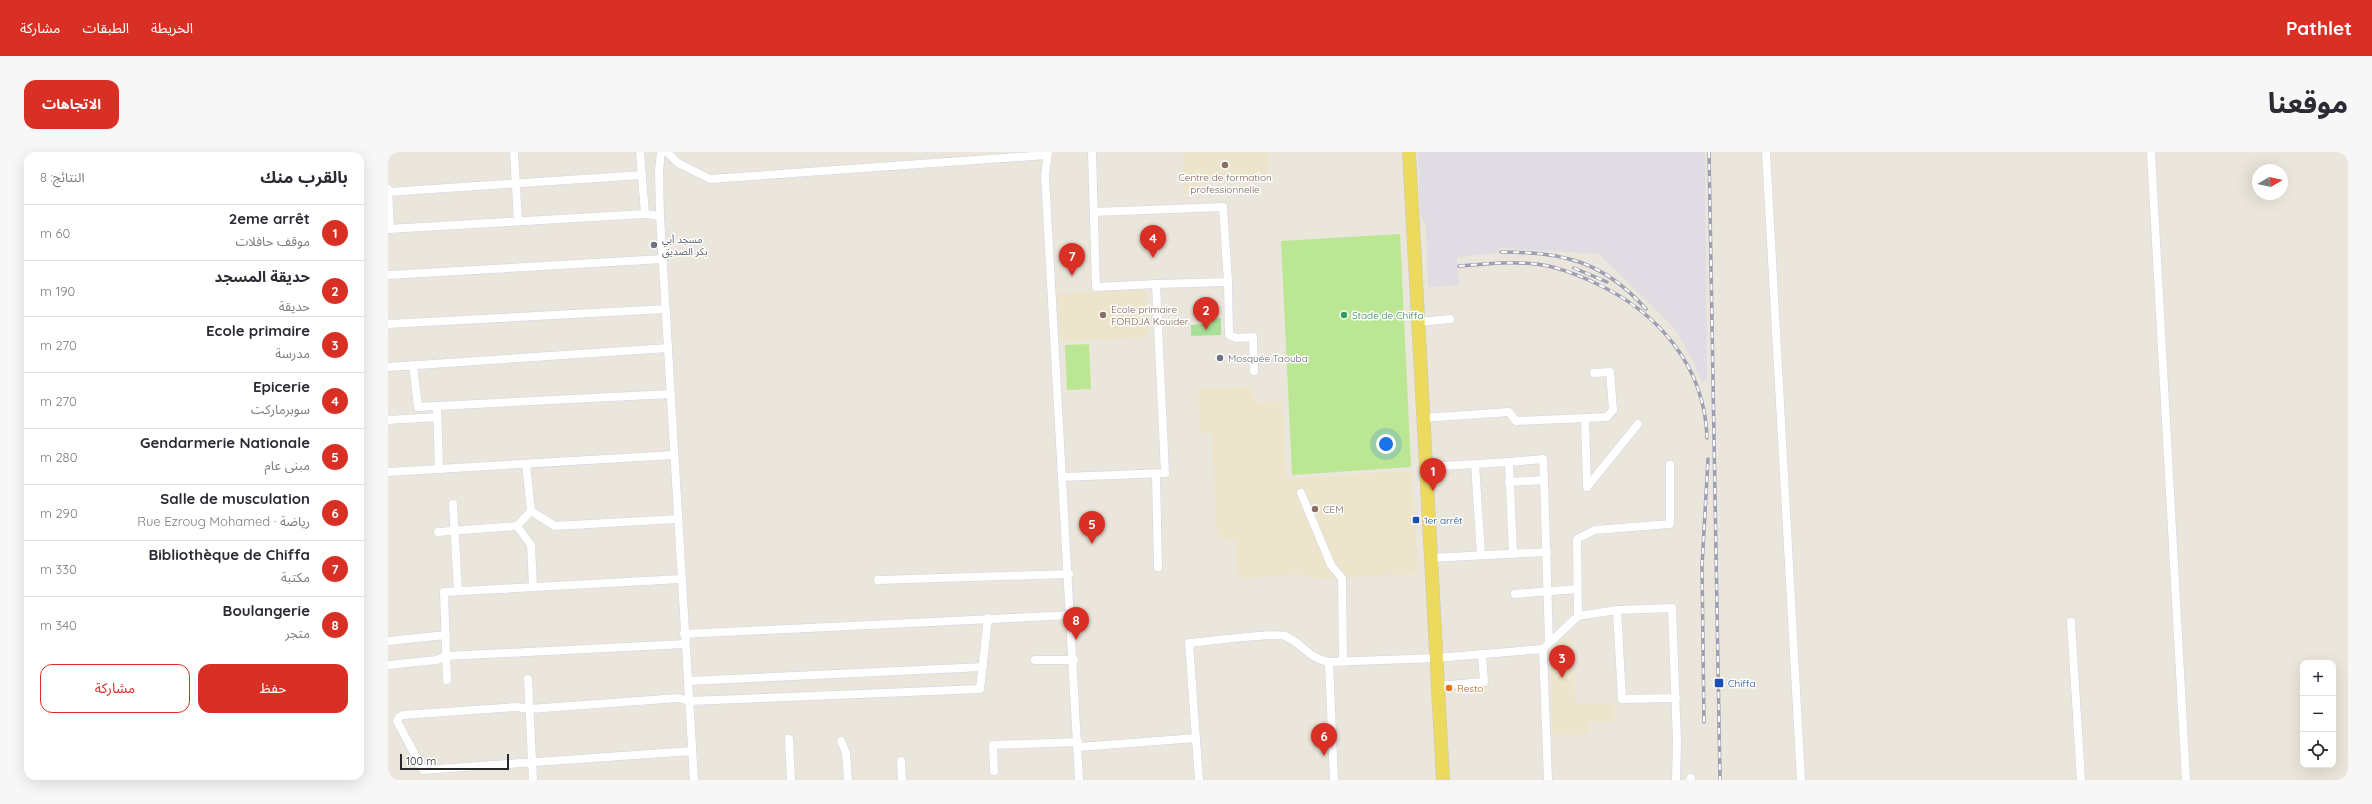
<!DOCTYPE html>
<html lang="ar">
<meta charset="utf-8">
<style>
:root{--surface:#fff;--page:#f7f7f7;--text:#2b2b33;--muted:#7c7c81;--line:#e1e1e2;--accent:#d93025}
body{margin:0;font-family:Quicksand,"Noto Sans Arabic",sans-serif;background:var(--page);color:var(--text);direction:rtl}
.controls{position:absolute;right:12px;bottom:12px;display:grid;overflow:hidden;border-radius:8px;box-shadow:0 4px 16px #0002}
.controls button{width:36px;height:36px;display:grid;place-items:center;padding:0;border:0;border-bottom:1px solid var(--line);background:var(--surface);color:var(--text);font:20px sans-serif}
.compass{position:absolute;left:1864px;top:12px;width:36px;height:36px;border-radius:50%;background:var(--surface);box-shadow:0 4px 16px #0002;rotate:81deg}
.scale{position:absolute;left:12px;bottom:10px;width:109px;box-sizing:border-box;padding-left:4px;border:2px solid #292929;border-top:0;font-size:11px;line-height:14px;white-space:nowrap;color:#292929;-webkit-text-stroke:3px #fff;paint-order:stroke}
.you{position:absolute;left:998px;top:292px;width:14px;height:14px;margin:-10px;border:3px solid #fff;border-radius:50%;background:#1a73e8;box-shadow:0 0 0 6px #1a73e833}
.badge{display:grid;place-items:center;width:26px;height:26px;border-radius:50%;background:var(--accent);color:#fff;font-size:13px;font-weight:700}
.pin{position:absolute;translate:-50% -33px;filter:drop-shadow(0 1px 2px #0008)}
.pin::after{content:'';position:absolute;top:21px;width:14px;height:12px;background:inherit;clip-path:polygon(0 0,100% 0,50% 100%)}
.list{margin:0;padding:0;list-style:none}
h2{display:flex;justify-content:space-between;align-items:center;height:52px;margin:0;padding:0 16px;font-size:17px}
h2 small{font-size:13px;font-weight:400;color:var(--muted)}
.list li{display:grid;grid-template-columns:26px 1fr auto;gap:12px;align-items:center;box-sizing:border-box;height:56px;padding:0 16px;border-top:1px solid var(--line)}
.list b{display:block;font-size:15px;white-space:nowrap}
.list p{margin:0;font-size:13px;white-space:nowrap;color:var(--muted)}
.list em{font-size:13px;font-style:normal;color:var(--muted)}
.actions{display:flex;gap:8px;padding:12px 16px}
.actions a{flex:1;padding:9px 0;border:1px solid var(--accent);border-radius:12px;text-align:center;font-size:14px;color:var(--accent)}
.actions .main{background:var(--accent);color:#fff}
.icon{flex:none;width:22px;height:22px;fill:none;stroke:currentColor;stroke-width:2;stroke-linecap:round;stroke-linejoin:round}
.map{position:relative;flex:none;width:1960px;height:628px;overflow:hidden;direction:ltr;border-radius:12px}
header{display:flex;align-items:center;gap:24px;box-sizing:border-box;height:56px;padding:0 20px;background:var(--accent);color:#fff}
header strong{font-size:19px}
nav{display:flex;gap:22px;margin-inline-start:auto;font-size:14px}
.intro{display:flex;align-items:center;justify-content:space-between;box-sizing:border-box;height:96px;padding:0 24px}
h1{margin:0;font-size:28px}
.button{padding:10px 18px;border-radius:12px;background:var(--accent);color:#fff;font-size:14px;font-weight:700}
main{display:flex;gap:24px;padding:0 24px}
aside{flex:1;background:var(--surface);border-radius:12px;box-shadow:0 4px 16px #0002}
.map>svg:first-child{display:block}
.industrial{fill:#dfdce3}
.education{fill:#ece5cb}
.green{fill:#a9e099}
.pitch{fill:#bbe795}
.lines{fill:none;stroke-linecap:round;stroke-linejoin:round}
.minor-casing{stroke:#d0d2e2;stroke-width:9}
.primary-casing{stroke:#c7c7c7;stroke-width:14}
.minor{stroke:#fff;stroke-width:8}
.primary{stroke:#ecda5f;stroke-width:13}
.rail-casing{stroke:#9e9fb3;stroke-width:3.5}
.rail{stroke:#fff;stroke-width:2;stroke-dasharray:6;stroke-linecap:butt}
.education-dot{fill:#8d6e63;stroke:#fff;stroke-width:1.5}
.worship-dot{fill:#6b7280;stroke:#fff;stroke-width:1.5}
.leisure-dot{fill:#2e9e5b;stroke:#fff;stroke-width:1.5}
.transit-dot{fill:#1a4fb4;stroke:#fff;stroke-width:1.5}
.food-dot{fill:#e8710a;stroke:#fff;stroke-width:1.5}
.labels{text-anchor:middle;stroke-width:3;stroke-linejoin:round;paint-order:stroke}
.education-label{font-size:10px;fill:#785e54;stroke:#fff;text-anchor:start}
.worship-label{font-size:10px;fill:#5b616d;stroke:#fff;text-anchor:start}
.leisure-label{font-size:10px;fill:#27864d;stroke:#fff;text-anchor:start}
.transit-label{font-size:10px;fill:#164399;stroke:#fff;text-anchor:start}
.food-label{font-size:10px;fill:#c56008;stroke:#fff;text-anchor:start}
</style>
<header>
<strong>Pathlet</strong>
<nav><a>الخريطة</a><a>الطبقات</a><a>مشاركة</a></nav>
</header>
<div class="intro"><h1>موقعنا</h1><a class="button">الاتجاهات</a></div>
<main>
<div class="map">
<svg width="1960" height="628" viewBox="0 0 1960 628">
<rect width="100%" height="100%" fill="#ebe6db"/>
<path class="industrial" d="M1030 0H1317L1319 227 1314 231 1303 205 1287 177 1211 102 1111 96 1110 101 1069 105 1071 133 1040 135 1038 75 1032 62Z"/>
<g class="education">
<path d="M795 0H879L880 25 813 28V40L796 41Z"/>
<path d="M758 137 761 185 673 190 669 142Z"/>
<path d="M865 234 866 251 894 249 898 327 1023 319 1030 421 933 427 914 422 850 426 847 387H830L823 281H813L810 237Z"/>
<path d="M1175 484 1180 488 1184 486 1187 553 1226 552V569L1201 570V582L1165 583 1162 501Z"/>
</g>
<path class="green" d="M833 166V183L803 184V173L815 172V167Z"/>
<g class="pitch">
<path d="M1012 82 1023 315 904 323 893 89Z"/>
<path d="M701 192 703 237 679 238 677 193Z"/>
</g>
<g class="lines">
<g class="minor-casing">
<g id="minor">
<path d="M0 0H1"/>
<path d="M126 0 130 69"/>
<path d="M252 0 257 62"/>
<path d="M273 0 271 19 272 64 306 628"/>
<path d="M279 0 290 11 322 27 659 3V0"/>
<path d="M660 0 657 25 691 628"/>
<path d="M1378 0 1413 628"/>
<path d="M1763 0 1798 628"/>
<path d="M0 37 2 77"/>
<path d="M0 40 254 23"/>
<path d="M706 60 835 55 840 130 768 132"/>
<path d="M0 77 257 62 272 64"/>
<path d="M0 123 275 107"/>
<path d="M840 130 841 183 848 186 865 185 866 219"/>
<path d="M1030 170 1062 167"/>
<path d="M0 172 278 157"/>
<path d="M25 213 30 255 282 242"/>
<path d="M0 215 280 196"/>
<path d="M49 254 51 317"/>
<path d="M1035 266 1121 260 1128 269 1219 265 1225 258 1222 220 1206 221"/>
<path d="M1197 266 1199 335"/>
<path d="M0 268 49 265"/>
<path d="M1121 310 1155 307 1156 328"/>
<path d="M138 312 143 359 129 374 143 393 145 435"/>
<path d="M1087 312 1093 403"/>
<path d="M1038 315 1121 310 1125 402"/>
<path d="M0 320 286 303"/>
<path d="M768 322 770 415"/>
<path d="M675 325 777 321 768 132 708 135 704 0"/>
<path d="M1121 330 1156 328 1161 490"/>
<path d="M1199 335 1250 272"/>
<path d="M913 341 943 413 954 426 955 510"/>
<path d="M65 352 70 439"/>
<path d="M143 359 167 374 289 367"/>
<path d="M50 380 129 374"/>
<path d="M1043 406 1159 400"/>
<path d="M490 428 681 422"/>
<path d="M1127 442 1189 437"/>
<path d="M1229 458 1234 547 1288 546"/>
<path d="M1190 464 1189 387 1207 378 1282 372V313"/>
<path d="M1683 470 1693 628"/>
<path d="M296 482 684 463"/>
<path d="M0 489 58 483"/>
<path d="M1155 497 1190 464 1229 458 1284 456 1289 590 1288 628"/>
<path d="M647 508H686"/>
<path d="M941 510 946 628"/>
<path d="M0 513 49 508 58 504 297 492"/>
<path d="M140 527 145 628"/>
<path d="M59 528 56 440 293 427"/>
<path d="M300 529 595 515"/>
<path d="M1050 534 1096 530 1094 502"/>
<path d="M401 587 403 628"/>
<path d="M453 589 458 601 460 628"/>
<path d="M691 595 808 586"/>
<path d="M304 599 35 618 9 569 11 565 15 563 128 555 142 557 290 546 301 549 592 537 600 466"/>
<path d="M513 609 514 628"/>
<path d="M606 619 605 593 690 590"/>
<path d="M811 628 801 491C815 490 890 480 897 484 914 491 921 507 941 510L1048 506 1155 497 1160 628"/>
<path d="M1302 628 1303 626"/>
</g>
</g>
<g class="primary-casing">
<path id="primary" d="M1021 0 1055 628"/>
</g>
<use href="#minor" class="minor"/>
<use href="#primary" class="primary"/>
<g class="rail-casing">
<g id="rail">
<path d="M1321 0 1332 628"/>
<path d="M1113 100C1175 100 1215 109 1258 157"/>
<path d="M1071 114C1096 112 1122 109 1147 112 1168 114 1188 122 1207 131 1270 160 1317 214 1319 286"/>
<path d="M1186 116 1219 130"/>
<path d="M1316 570 1314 414 1320 307"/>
</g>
</g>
<use href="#rail" class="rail"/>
</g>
<g class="education-dot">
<circle cx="837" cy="13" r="4"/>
<circle cx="715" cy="163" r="4"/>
<circle cx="927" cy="357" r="4"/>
</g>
<g class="worship-dot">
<circle cx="266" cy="93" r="4"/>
<circle cx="832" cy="206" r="4"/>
</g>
<circle class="leisure-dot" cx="956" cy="163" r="4"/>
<g class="transit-dot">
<rect x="1024" y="364" width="8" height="8" rx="2"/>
<rect x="1326" y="526" width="10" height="10" rx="2"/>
</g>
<circle class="food-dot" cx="1061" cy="536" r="4"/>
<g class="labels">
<g class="education-label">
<text x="837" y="29" text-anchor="middle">Centre de formation<tspan x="837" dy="12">professionnelle</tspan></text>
<text x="723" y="161">Ecole primaire<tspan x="723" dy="12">FORDJA Kouider</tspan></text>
<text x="935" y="361">CEM</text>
</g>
<g class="worship-label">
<text x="274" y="91">مسجد أبي<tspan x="274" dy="12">بكر الصديق</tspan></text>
<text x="840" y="210">Mosquée Taouba</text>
</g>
<g class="leisure-label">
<text x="964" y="167">Stade de Chiffa</text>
</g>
<g class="transit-label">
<text x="1036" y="372">1er arrêt</text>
<text x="1340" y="535">Chiffa</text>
</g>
<g class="food-label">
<text x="1069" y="540">Resto</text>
</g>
</g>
</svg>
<div class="controls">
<button>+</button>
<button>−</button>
<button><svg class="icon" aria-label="locate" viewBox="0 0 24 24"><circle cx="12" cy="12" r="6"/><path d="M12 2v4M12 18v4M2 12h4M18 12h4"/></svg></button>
</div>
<svg class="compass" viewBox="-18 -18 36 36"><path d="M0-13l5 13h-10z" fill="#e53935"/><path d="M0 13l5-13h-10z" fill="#7c7c81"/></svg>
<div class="scale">100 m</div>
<div class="you"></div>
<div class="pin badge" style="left:1045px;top:339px">1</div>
<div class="pin badge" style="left:818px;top:178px">2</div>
<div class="pin badge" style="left:1174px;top:526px">3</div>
<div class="pin badge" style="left:765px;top:106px">4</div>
<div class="pin badge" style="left:704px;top:392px">5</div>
<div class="pin badge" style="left:936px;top:604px">6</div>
<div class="pin badge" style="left:684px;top:124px">7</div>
<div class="pin badge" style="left:688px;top:488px">8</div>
</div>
<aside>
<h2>بالقرب منك<small>النتائج: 8</small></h2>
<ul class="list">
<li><span class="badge">1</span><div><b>2eme arrêt</b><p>موقف حافلات</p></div><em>60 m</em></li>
<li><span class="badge">2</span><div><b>حديقة المسجد</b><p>حديقة</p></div><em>190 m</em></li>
<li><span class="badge">3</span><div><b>Ecole primaire</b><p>مدرسة</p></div><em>270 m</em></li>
<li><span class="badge">4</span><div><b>Epicerie</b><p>سوبرماركت</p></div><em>270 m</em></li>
<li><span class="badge">5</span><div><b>Gendarmerie Nationale</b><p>مبنى عام</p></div><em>280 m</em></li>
<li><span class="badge">6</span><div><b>Salle de musculation</b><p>رياضة · Rue Ezroug Mohamed</p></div><em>290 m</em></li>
<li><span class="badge">7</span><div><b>Bibliothèque de Chiffa</b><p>مكتبة</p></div><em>330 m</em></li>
<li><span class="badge">8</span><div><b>Boulangerie</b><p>متجر</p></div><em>340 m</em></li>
</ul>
<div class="actions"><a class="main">حفظ</a><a>مشاركة</a></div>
</aside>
</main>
